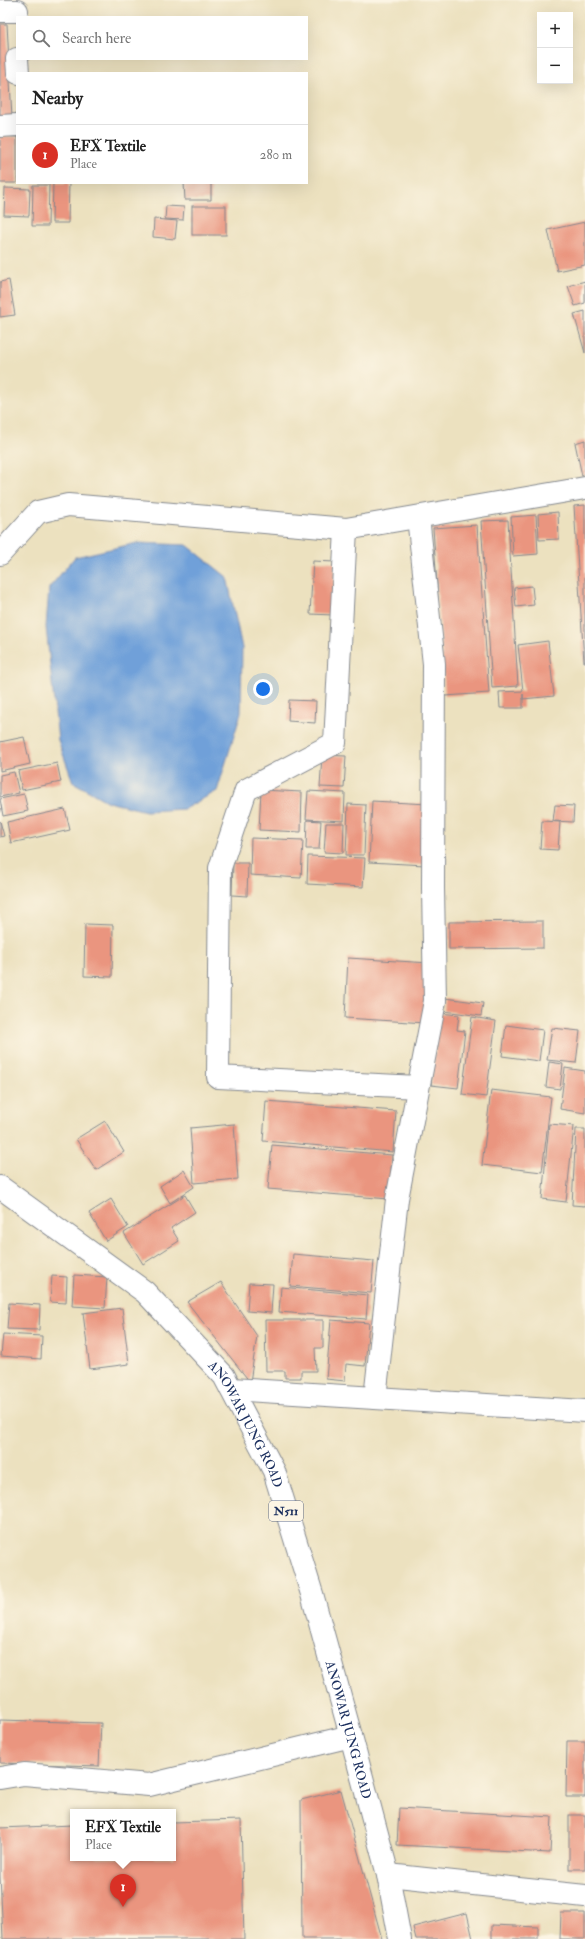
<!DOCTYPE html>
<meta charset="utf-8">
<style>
:root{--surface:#fff;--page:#f6f6f6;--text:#222;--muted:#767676;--line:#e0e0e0;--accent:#d93025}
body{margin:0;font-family:"IM FELL Double Pica",serif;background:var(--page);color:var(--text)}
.controls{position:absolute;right:12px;top:12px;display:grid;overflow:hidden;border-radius:0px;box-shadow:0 4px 16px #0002}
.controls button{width:36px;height:36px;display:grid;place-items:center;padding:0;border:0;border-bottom:1px solid var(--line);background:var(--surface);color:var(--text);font:20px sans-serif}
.you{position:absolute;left:263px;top:689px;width:14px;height:14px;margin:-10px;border:3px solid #fff;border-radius:50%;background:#1a73e8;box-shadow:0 0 0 6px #1a73e833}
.badge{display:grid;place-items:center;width:26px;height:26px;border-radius:50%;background:var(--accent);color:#fff;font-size:13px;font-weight:700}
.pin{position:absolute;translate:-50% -33px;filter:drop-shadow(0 1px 2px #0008)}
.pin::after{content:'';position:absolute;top:21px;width:14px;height:12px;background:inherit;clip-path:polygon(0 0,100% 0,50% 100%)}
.popup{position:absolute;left:70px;top:1809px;width:106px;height:52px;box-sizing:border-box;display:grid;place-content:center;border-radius:0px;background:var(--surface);filter:drop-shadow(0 1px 3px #0005);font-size:13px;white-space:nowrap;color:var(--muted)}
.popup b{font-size:15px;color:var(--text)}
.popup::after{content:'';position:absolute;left:50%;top:100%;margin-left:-8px;border:8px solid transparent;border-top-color:var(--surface)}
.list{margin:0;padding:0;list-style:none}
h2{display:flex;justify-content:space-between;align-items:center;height:52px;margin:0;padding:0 16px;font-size:17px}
h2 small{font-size:13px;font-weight:400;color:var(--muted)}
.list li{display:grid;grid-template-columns:26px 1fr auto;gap:12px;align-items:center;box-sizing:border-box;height:60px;padding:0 16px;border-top:1px solid var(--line)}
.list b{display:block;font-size:15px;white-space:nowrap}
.list p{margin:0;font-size:13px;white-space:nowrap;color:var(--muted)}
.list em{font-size:13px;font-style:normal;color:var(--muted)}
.icon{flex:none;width:22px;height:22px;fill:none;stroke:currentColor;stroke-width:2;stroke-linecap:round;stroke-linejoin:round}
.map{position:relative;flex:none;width:585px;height:1939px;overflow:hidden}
.search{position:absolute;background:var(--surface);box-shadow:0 4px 16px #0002;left:16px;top:16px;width:292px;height:44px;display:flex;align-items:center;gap:10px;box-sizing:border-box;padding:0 14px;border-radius:0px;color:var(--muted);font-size:15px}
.panel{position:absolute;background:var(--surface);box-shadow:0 4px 16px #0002;left:16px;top:72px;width:292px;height:112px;border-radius:0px}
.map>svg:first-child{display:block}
.water{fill:#6fa0d9;stroke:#45689c}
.building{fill:#ea957f}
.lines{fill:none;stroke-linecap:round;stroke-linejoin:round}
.minor-casing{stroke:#84888e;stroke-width:24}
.highway-casing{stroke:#84888e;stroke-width:24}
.minor{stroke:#fff;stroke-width:22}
.highway{stroke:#fff;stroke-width:22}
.labels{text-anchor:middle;stroke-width:3;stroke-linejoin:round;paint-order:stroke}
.shield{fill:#fcf5e5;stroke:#5e6a86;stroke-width:1}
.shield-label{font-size:12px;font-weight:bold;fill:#1b2f5e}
.street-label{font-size:13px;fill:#1b2f5e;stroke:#fcf5e5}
</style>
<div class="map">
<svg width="585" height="1939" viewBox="0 0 585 1939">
<rect width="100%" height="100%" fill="#fcf5e5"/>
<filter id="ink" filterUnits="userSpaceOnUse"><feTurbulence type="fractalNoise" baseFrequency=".025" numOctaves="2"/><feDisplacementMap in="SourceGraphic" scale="8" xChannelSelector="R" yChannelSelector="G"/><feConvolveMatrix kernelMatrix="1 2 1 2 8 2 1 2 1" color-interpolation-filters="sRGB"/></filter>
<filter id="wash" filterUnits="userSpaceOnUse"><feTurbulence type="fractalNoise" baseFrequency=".012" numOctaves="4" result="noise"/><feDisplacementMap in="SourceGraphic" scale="16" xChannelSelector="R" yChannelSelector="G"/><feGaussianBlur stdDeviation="0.9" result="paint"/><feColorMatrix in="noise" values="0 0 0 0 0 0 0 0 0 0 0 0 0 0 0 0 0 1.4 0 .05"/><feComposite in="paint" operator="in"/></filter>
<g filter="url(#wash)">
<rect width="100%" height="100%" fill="#ece1bf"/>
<path class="water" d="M137 543 187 545 227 577 242 648 241 713 217 791 184 809 146 811 108 802 73 782 58 740 46 627 49 588 75 557Z"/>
<g id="blocks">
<g class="building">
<path d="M0 24H7L12 118 0 119Z"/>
<path d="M0 136 17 137V183H0Z"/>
<path d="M53 183H69L68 223H52Z"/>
<path d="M184 183H211V200H185Z"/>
<path d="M33 185H49L48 226H32Z"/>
<path d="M5 188 30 189 29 216 4 215Z"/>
<path d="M166 206 184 207 183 220 165 219Z"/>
<rect x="192" y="206" width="34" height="29"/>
<path d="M154 219 177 221 175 239 153 237Z"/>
<path d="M585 222V265L557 271 548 230Z"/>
<path d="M9 280 15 315 0 317V282Z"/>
<path d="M585 281V303L575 306 568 286Z"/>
<path d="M585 311V353L574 314Z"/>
<path d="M585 440V475L582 476 575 443Z"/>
<path d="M585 505V662H584L574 506Z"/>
<path d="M558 512 559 539 539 540 538 514Z"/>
<path d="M536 515 538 554 513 556 511 517Z"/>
<path d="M508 520 518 686 492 688 481 521Z"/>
<path d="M477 525 489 693 445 696 433 528Z"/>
<path d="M313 561 335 562 333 615 310 614Z"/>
<path d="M532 586 534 605 516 607 514 588Z"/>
<path d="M548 641 554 696 523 699V694V708H500L499 692 523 691 518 645Z"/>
<path d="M289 700 316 701 315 723 288 721Z"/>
<path d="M24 737 30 764 0 771V742Z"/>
<path d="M322 755 346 756 344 788 320 787Z"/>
<path d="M57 763 61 782 22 790 18 771Z"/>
<path d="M14 772 19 793 0 797V775Z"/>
<path d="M261 790 302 792 301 832 259 830Z"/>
<path d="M308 791 345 793 344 821 306 819Z"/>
<path d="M24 794 28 811 3 816 0 799Z"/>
<path d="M372 801 428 804 425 865 369 862Z"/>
<path d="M348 804 366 805 364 855H346Z"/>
<path d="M555 805 574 806 573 822 553 821Z"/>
<path d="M65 809 70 830 11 843 7 822Z"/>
<path d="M307 820 321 821 319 849H306Z"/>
<path d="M0 821 4 836 0 837Z"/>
<path d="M542 821 560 822 558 850 540 849Z"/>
<path d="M326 823H344L343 853 324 852Z"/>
<path d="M251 838 303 840 301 878 250 875Z"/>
<path d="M308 856 365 858 363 887 307 884Z"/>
<path d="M233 863H248L247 896 232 895Z"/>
<path d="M543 921V948L449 949V922Z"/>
<path d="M85 924 113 925 112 977 84 976Z"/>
<path d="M348 958 430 963 426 1023 345 1018Z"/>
<path d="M445 998 483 1003 481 1016 444 1011Z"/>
<path d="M440 1013 459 1015 457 1030 465 1031 458 1088 431 1085Z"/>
<path d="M472 1017 496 1021 486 1097 462 1094Z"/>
<path d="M506 1025 543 1030 539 1061 502 1056Z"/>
<path d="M552 1028 580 1031 576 1063 547 1060Z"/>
<path d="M549 1062 563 1064 560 1089 546 1087Z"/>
<path d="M565 1068 585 1071V1113L560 1109Z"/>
<path d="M491 1090 551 1097 542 1172 482 1165Z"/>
<path d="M266 1101 396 1111 393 1152 263 1141Z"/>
<path d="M105 1121 124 1152 96 1170 76 1139Z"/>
<path d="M234 1124 238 1179 194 1183 190 1128Z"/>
<path d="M549 1124 574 1126 566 1202 542 1199Z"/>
<path d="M576 1129H585V1206L572 1205Z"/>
<path d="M272 1145 392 1155 389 1199 268 1189Z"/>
<path d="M184 1170 194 1187 170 1203 160 1186Z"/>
<path d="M185 1195 195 1212 171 1228 179 1241 143 1264 124 1233Z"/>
<path d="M111 1199 128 1227 106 1241 89 1213Z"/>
<path d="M293 1254 374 1261 371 1293 290 1286Z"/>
<path d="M74 1275 107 1277 105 1308 72 1306Z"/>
<path d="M52 1276 67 1277 66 1303 50 1302Z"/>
<path d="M221 1282 257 1336 250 1382 187 1302Z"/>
<path d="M249 1283 273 1284 271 1313 247 1311Z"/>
<path d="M281 1287 368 1295 366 1319 279 1312Z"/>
<path d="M9 1303 40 1305 39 1330 7 1329Z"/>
<path d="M122 1308 129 1364 90 1369 83 1313Z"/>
<path d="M265 1320H323V1348H315L316 1371H301V1378H285V1371H266Z"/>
<path d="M331 1320 369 1323 365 1366 346 1364 345 1381 326 1379Z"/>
<path d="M3 1334 42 1336 41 1359 1 1356Z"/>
<path d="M0 1720 101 1723 99 1766 0 1763Z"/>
<path d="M567 1741H585V1797H566Z"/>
<path d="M341 1790 382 1939H302L301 1800Z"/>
<path d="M399 1808 552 1817 550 1853 397 1845Z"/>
<rect x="569" y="1815" width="16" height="54"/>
<path d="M241 1820 244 1939H3L0 1875V1828L73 1825V1858H173V1822Z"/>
<path d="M467 1913 473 1939H416L413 1927Z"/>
<path d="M561 1913H585V1939H560Z"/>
<path d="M492 1925 538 1927V1939H492Z"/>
</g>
</g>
</g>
<g filter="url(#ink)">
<use href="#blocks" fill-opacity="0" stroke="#84888e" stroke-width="1"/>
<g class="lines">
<g class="minor-casing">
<g id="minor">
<path d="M0 11H17"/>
<path d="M17 59 18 73"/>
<path d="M0 126 17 125"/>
<path d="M346 529 335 743 246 790 220 868 218 1077 418 1087"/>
<path d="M0 554 38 512 68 505 346 529 585 488"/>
<path d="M231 1389 585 1411"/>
<path d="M375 1398 397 1199 435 1001 433 888 434 664 418 517"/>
<path d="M0 1778 24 1774 149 1785 351 1736"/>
<path d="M388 1875 585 1896"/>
</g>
</g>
<g class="highway-casing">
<g id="highway">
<path id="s1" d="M0 1187 145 1292 224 1376 274 1471 312 1594 351 1736 388 1875 400 1939"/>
</g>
</g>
<use href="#minor" class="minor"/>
<use href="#highway" class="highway"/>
</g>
</g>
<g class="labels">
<rect class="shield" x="269" y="1501" width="34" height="20" rx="3"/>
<g class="shield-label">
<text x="286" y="1515">N511</text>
</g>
<g class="street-label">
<text dy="5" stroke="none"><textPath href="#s1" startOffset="347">ANOWAR JUNG ROAD</textPath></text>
<text dy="5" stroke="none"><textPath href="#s1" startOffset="671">ANOWAR JUNG ROAD</textPath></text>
</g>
</g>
</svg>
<div class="controls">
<button>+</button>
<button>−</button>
</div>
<div class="you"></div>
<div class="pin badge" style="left:123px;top:1907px">1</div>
<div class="popup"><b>EFX Textile</b>Place</div>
<div class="search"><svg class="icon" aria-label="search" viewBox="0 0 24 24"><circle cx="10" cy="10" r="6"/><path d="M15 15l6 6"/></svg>Search here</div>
<section class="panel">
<h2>Nearby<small></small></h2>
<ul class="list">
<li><span class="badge">1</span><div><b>EFX Textile</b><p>Place</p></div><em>280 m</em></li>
</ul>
</section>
</div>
